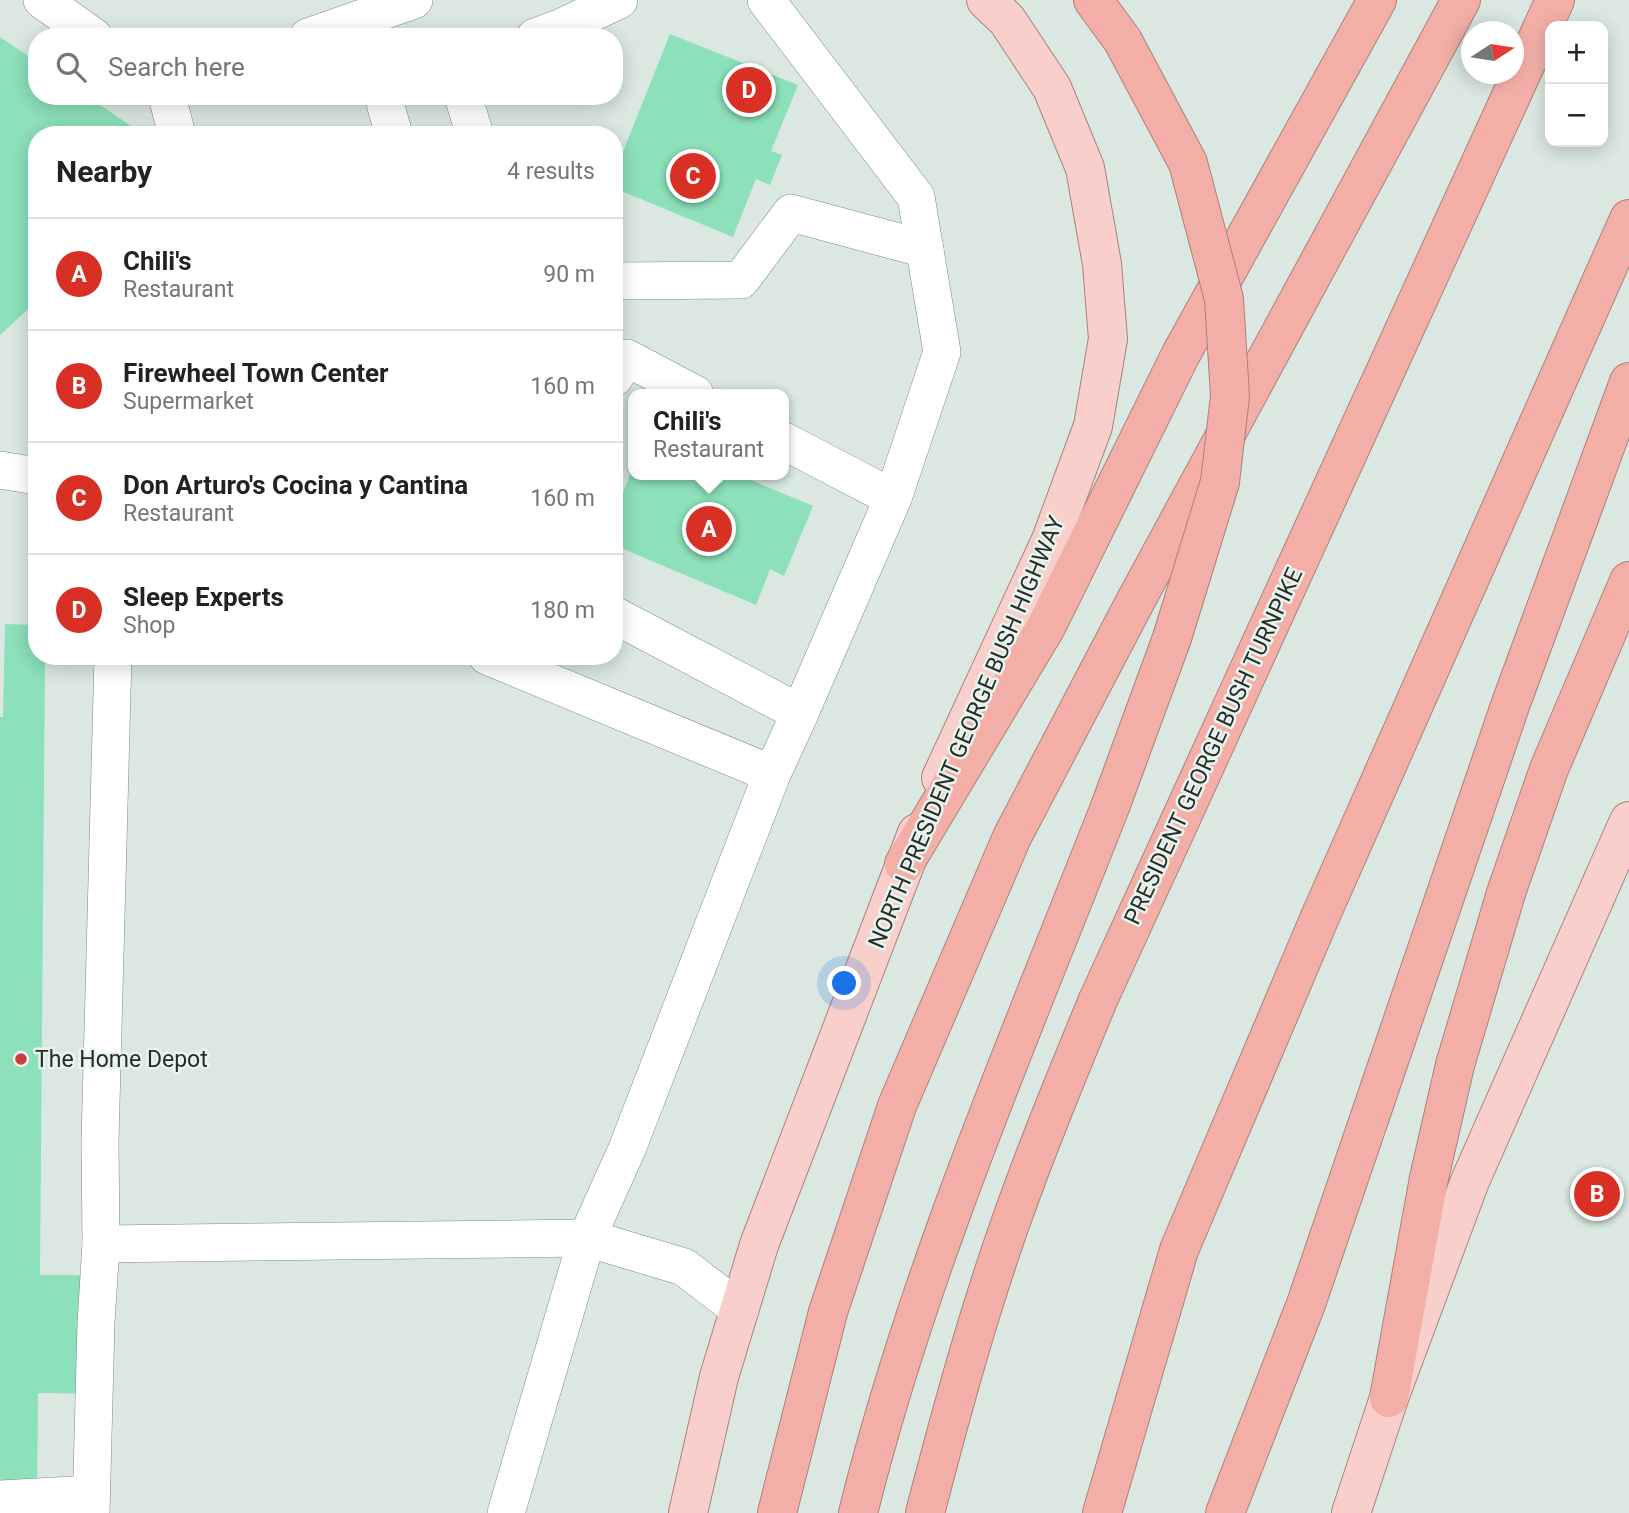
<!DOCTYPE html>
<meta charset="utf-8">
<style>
:root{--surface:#fff;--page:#f6f6f6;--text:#222;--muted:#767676;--line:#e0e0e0;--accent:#d93025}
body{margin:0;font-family:Roboto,sans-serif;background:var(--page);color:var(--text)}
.controls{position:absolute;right:21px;top:21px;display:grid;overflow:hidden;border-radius:14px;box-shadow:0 4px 18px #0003}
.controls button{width:63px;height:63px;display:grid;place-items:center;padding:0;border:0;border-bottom:2px solid var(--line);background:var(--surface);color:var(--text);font:35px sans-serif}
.compass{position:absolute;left:1461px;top:21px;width:63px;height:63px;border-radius:50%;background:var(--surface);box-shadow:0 4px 18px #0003;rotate:78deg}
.you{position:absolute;left:845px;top:984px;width:24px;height:24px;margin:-18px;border:5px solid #fff;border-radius:50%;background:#1a73e8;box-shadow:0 0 0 10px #1a73e833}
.badge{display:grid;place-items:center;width:46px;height:46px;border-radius:50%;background:var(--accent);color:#fff;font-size:23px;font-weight:700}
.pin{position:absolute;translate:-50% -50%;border:4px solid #fff;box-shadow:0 2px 7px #0006}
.popup{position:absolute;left:628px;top:389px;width:161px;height:91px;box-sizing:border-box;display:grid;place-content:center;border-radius:14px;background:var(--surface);filter:drop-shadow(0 2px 5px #0005);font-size:23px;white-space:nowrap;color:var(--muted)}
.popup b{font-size:26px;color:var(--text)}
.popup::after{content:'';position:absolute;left:50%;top:100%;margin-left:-14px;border:14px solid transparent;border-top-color:var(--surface)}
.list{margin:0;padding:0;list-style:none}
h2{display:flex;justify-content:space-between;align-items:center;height:91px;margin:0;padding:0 28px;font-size:30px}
h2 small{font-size:23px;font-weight:400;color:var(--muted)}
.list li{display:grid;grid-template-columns:46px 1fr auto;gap:21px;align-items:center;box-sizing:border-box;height:112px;padding:0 28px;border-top:2px solid var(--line)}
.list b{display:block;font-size:26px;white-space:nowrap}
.list p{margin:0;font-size:23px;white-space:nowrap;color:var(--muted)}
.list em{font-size:23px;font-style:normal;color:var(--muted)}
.icon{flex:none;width:38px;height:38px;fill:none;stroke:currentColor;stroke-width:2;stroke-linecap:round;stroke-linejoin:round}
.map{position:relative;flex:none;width:1629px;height:1513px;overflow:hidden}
.search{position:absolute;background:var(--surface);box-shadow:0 4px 18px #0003;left:28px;top:28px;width:595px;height:77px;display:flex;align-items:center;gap:18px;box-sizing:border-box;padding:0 24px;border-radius:28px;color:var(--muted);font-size:26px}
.panel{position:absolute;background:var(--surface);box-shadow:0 4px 18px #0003;left:28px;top:126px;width:595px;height:539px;border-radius:28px}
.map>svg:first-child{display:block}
.building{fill:#8ce0ba}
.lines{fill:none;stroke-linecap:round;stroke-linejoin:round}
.minor-casing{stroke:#7f8b85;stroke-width:38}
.major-casing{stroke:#ac817b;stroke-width:40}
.highway-casing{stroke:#ac817b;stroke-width:40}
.minor{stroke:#fff;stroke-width:37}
.major{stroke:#f8cfca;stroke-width:38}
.highway{stroke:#f3afa7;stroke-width:38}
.highway-bridge-casing{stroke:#ac817b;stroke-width:40;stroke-linecap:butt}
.highway-bridge{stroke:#f3afa7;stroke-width:38}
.poi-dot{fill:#cc3d39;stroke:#e7f5ee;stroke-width:2.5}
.labels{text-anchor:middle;stroke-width:5;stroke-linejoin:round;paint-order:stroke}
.street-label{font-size:23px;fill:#272c2a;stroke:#e7f5ee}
.poi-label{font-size:23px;fill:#272c2a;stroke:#e7f5ee;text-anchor:start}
</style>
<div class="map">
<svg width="1629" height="1513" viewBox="0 0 1629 1513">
<rect width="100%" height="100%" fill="#dae8e1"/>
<g class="building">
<path d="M670 34 798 85 771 151 782 155 770 185 756 179 733 237 614 188V174Z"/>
<path d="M0 37 37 62V96H87L134 128 129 135H37V301L0 335Z"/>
<path d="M634 466V475H739L813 506 784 576 770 569 756 605 614 545V513Z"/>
<path d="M5 624 37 625V656H45L40 1275H108V1394L38 1393 37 1491H0V717H3Z"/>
</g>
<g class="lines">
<g class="minor-casing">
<g id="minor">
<path d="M42 0 94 37"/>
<path d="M766 0 916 197 942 352 893 498"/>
<path d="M308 37 414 0"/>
<path d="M535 37 562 27 619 0"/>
<path d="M167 96 177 135"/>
<path d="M383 96 394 135"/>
<path d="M463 96 475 135"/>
<path d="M614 281 741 280 791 213 925 249"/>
<path d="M614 378 627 358 695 394"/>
<path d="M0 470 37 476"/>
<path d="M614 615 800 713 893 498 784 441"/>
<path d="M487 656 772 774 627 1149 587 1238 506 1513"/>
<path d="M772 774 800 713"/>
<path d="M101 1244 587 1238 684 1267 740 1310"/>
<path d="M0 1499 91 1494"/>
<path d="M91 1513 96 1323 101 1244 100 1141 113 656"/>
</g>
</g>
<g class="major-casing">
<g id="major">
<path d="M941 778 1051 540 1093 426 1108 339 1102 264 1085 168 1052 88 1007 20 986 0"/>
<path d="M688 1513 719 1377 759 1245 917 833"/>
<path d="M1351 1513 1389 1398 1470 1181 1629 821"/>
</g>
</g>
<g class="highway-casing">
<g id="highway">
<path d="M1093 0 1123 41"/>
<path d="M904 864 1046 627 1181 354 1377 0"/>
<path d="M1389 1398 1429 1178 1455 1065 1506 893 1549 769 1629 581"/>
<path d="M777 1513 828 1312 897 1106 1012 837 1135 602 1461 0"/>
<path d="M858 1513C918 1271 1019 1039 1110 807"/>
<path d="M925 1513C950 1417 976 1321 1009 1227 1036 1150 1067 1075 1098 1000L1555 0"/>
<path d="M1102 1513 1179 1250 1320 917 1629 219"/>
<path d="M1225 1513 1306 1304 1511 703 1629 382"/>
</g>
</g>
<use href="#minor" class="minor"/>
<use href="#major" class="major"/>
<use href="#highway" class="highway"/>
<g class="highway-bridge-casing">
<path id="highway-bridge" d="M1110 807 1172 638 1220 482 1230 396 1224 299 1188 163 1123 41"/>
</g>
<use href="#highway-bridge" class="highway-bridge"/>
</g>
<circle class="poi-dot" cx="21" cy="1059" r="7"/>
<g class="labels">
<g class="street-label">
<text transform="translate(966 732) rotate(-67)" y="8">NORTH PRESIDENT GEORGE BUSH HIGHWAY</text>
<text transform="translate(1213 746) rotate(-65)" y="8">PRESIDENT GEORGE BUSH TURNPIKE</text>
</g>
<g class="poi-label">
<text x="35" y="1067">The Home Depot</text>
</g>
</g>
</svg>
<div class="controls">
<button>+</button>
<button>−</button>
</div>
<svg class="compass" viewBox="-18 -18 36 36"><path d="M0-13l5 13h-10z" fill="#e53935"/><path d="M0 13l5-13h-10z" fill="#767676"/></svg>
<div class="you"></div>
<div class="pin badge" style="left:709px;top:529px">A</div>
<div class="popup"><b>Chili's</b>Restaurant</div>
<div class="pin badge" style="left:1597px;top:1194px">B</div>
<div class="pin badge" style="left:693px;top:176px">C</div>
<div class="pin badge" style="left:749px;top:90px">D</div>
<div class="search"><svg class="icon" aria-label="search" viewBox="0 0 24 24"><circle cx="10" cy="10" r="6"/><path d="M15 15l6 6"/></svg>Search here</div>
<section class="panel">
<h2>Nearby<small>4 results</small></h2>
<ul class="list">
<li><span class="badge">A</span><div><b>Chili's</b><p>Restaurant</p></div><em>90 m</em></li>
<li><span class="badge">B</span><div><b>Firewheel Town Center</b><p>Supermarket</p></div><em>160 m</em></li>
<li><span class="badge">C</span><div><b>Don Arturo's Cocina y Cantina</b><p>Restaurant</p></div><em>160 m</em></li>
<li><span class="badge">D</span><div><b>Sleep Experts</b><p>Shop</p></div><em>180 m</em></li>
</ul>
</section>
</div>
